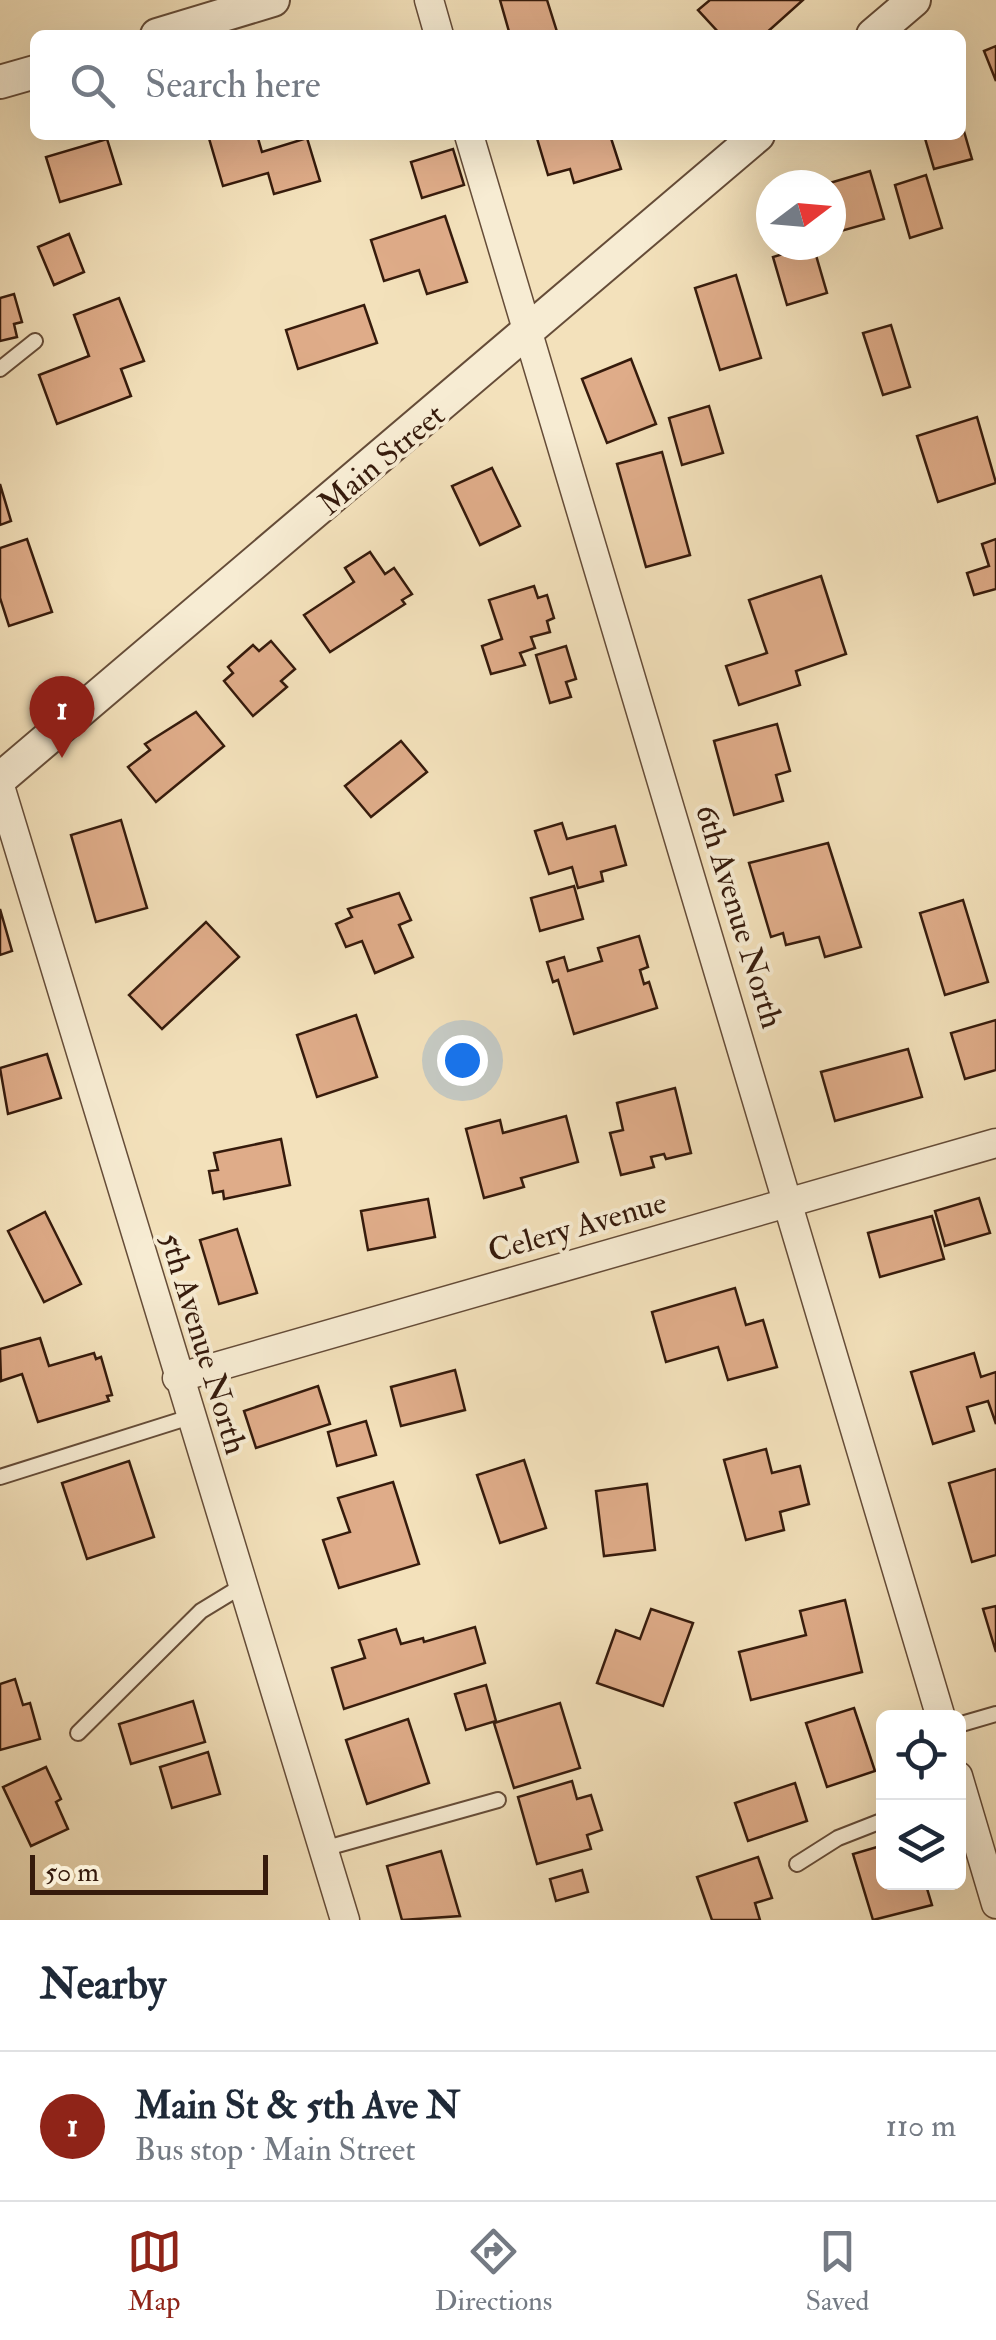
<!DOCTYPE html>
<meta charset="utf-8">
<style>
:root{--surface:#fff;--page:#f6f6f7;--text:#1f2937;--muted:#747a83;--line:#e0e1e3;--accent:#8f2418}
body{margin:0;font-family:"IM FELL Double Pica",serif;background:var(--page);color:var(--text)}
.controls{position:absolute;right:30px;bottom:30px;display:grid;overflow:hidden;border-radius:15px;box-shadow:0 10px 40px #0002}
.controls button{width:90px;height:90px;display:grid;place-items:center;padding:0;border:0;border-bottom:2px solid var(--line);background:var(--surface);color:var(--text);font:50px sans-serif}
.compass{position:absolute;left:756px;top:170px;width:90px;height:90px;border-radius:50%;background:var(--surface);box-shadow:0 10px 40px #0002;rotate:74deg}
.scale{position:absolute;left:30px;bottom:25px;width:238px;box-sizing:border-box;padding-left:10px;border:5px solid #361b0c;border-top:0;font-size:28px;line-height:35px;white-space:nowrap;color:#361b0c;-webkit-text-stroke:8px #f7ecd3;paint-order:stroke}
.you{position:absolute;left:462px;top:1060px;width:35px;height:35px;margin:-25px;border:8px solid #fff;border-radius:50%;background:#1a73e8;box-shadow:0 0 0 15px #1a73e833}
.badge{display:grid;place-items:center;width:65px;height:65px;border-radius:50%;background:var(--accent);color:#fff;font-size:32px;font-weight:700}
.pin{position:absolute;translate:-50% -82px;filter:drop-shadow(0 2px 5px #0008)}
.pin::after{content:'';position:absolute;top:52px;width:35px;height:30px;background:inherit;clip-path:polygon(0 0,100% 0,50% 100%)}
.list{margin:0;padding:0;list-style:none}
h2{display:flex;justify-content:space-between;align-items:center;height:130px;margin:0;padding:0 40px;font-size:42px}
h2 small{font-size:32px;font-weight:400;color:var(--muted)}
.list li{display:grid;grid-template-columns:65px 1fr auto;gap:30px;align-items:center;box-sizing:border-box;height:150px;padding:0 40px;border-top:2px solid var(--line)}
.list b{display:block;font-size:38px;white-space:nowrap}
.list p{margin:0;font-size:32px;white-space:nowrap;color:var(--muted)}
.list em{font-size:32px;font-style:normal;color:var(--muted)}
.icon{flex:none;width:55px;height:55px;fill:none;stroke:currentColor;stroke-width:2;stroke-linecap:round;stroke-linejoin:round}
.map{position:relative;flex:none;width:996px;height:1920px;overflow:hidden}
.search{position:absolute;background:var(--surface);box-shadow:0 10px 40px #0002;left:30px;right:30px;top:30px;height:110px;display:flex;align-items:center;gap:25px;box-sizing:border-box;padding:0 35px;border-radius:15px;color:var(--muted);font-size:38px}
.sheet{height:280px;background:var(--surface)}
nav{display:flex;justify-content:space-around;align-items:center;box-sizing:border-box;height:140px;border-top:2px solid var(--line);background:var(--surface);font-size:28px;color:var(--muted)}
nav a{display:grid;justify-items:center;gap:5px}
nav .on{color:var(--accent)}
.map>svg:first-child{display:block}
.building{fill:#dfac89;stroke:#361b0c;stroke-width:2.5}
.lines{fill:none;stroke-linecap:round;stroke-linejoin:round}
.service-casing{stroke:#654c38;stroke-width:18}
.minor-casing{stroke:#654c38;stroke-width:31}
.tertiary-casing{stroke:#654c38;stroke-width:36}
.service{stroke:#f7ecd3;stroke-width:14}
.minor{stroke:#f7ecd3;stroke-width:28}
.tertiary{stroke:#f7ecd3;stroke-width:32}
.labels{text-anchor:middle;stroke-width:8;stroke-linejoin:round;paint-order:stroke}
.street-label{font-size:32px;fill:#361b0c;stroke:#f7ecd3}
</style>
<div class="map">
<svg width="996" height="1920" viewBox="0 0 996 1920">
<rect width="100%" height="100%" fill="#f3e1bb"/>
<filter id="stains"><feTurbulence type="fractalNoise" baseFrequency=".002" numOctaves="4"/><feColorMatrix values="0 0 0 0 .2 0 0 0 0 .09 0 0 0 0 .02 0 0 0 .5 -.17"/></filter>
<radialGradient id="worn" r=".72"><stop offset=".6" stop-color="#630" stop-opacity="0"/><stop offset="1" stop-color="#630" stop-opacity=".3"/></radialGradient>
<g class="building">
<path d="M500 0H547L558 35H510Z"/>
<path d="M710 0H803L764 35H721L698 10Z"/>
<path d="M996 46V81L984 51Z"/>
<path d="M961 121 972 159 934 169 924 135H961Z"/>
<path d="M208 135H257L262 152 307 138 320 181 274 194 268 173 223 186Z"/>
<path d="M536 135H610L621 169 574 183 570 169 548 175Z"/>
<path d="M107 139 121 184 60 202 46 157Z"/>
<path d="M453 149 464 185 422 198 411 162Z"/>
<path d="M870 171 884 219 834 233 831 185H823Z"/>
<path d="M926 175 942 228 910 238 895 185Z"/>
<path d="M445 216 467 282 427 294 419 270 384 281 371 240Z"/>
<path d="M69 234 84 272 54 285 38 247Z"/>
<path d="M813 245 827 293 787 305 773 257Z"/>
<path d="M736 275 761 358 720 370 695 288Z"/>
<path d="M14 294 22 322 14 324 17 337 0 341V298Z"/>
<path d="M119 298 144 361 121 369 131 396 57 424 39 375 89 356 74 315Z"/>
<path d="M364 305 377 343 298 369 286 330Z"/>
<path d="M891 325 910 387 883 395 863 333Z"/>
<path d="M631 359 656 424 607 443 582 379Z"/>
<path d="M709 406 723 453 682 465 669 418Z"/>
<path d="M977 417 996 483 938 502 917 436Z"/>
<path d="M662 452 690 555 646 567 617 464Z"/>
<path d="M492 468 520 526 480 545 452 486Z"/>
<path d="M0 484 11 521 0 525Z"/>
<path d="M27 539 52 612 9 626 0 598V548Z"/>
<path d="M996 539V589L974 595 967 573 989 566 982 544Z"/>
<path d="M370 552 385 574 394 568 412 594 402 600 405 604 330 652 304 615 354 582 345 568Z"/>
<path d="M821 576 846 654 796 671 800 685 739 705 726 666 767 653 749 600Z"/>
<path d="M534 586 538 598 547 595 554 618 547 621 550 632 531 637 535 648 520 653 525 665 491 674 482 646 502 639 489 600Z"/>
<path d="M271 641 295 669 281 681 287 687 253 716 224 681 233 673 228 667 253 645 259 651Z"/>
<path d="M566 646 576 679 566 682 571 697 550 703 536 655Z"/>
<path d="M196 712 224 746 156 802 128 767 150 750 145 744Z"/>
<path d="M777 724 790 771 776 775 783 801 734 815 714 741Z"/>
<path d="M401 741 427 772 371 817 345 786Z"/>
<path d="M121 820 147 908 96 922 71 835Z"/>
<path d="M562 823 567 839 615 826 626 865 601 872 603 881 578 888 572 867 549 874 535 831Z"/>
<path d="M828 843 861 947 825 957 819 937 786 945 783 933 771 937 749 863Z"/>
<path d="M574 886 583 919 540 931 531 898Z"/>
<path d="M399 893 411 920 399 925 413 957 375 973 362 941 346 947 336 924 352 917 348 909Z"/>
<path d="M963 900 988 982 945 995 920 913Z"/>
<path d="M0 909 12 951 0 955Z"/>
<path d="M206 922 239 957 162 1029 129 995Z"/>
<path d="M639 936 648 967 640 970 644 984 649 982 657 1008 574 1034 558 980 553 982 547 962 564 957 568 971 602 961 598 948Z"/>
<path d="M356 1015 377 1077 317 1097 297 1035Z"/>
<path d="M996 1020V1070L965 1079 951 1033Z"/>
<path d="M908 1049 922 1097 835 1121 821 1072Z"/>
<path d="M47 1054 61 1098 8 1114 0 1068Z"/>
<path d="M675 1088 691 1153 666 1159 664 1154 651 1157 654 1167 621 1175 610 1133 623 1130 617 1103Z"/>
<path d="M566 1116 578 1162 521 1178 524 1187 484 1198 466 1129 500 1120 503 1133Z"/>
<path d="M281 1139 290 1185 224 1199 223 1191 213 1193 209 1171 218 1170 214 1153Z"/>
<path d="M979 1198 990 1233 945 1246 935 1211Z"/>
<path d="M428 1199 435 1237 368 1250 361 1211Z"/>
<path d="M45 1212 81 1284 44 1302 8 1231Z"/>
<path d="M932 1216 944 1259 880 1277 868 1233Z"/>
<path d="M237 1229 257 1293 219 1304 200 1240Z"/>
<path d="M735 1288 746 1325 763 1320 777 1367 728 1380 718 1347 666 1362 652 1312Z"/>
<path d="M40 1338 49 1366 94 1353 96 1359 101 1357 112 1395 107 1396 109 1401 38 1422 22 1374 1 1381 0 1349Z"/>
<path d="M974 1353 981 1377 996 1372V1424L988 1401 967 1407 974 1431 933 1444 911 1372Z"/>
<path d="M455 1370 465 1410 401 1426 391 1387Z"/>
<path d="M318 1386 330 1424 256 1448 244 1411Z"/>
<path d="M366 1421 376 1455 337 1466 328 1432Z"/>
<path d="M766 1449 772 1473 800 1466 809 1504 780 1512 784 1530 746 1540 724 1460Z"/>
<path d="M524 1460 546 1528 500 1543 477 1475Z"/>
<path d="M129 1461 154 1537 87 1559 62 1483Z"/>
<path d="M996 1469V1555L972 1562 949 1483Z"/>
<path d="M393 1482 419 1564 339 1588 323 1540 350 1532 338 1498Z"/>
<path d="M647 1484 655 1550 604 1556 596 1491Z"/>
<path d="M845 1600 862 1672 751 1700 739 1652 806 1635 800 1611Z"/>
<path d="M996 1606V1652L983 1609Z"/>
<path d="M651 1609 693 1623 663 1706 597 1683 616 1630 640 1639Z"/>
<path d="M475 1627 485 1663 344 1709 332 1668 365 1658 359 1640 396 1629 401 1644 423 1638 424 1642Z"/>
<path d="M15 1679 23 1705 30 1703 40 1739 0 1750V1684Z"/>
<path d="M486 1685 496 1721 466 1730 455 1694Z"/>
<path d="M193 1701 205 1742 131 1764 119 1724Z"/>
<path d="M560 1703 580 1768 514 1788 494 1723Z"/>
<path d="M854 1708 875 1771 827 1787 806 1723Z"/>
<path d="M408 1719 429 1783 367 1804 346 1740Z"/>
<path d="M208 1752 220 1794 172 1808 160 1767Z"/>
<path d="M46 1767 61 1799 56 1802 68 1829 31 1846 3 1787Z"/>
<path d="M572 1781 577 1799 591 1795 602 1830 587 1835 591 1849 537 1864 518 1797Z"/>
<path d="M795 1783 807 1821 748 1841 735 1803Z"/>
<path d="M884 1845V1882H925L932 1905 873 1920 853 1854Z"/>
<path d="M441 1851 460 1916 402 1920 387 1866Z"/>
<path d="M758 1857 772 1898 755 1903 760 1920H712L697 1877Z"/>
<path d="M582 1870 588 1892 556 1901 550 1879Z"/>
</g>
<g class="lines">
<g class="service-casing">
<g id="service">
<path d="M0 369 35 341"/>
<path d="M0 1477 190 1417"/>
<path d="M958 1725 996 1714"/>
<path d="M78 1733 201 1611 242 1586"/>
<path d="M323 1849 498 1800"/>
<path d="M797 1864 838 1838 884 1820"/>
</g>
</g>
<g class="minor-casing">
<g id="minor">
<path d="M429 0 439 35"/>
<path d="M469 135 941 1718"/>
<path d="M0 786 345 1920"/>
<path d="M177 1378 996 1143"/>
<path d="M958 1776 996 1904"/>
</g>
</g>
<g class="tertiary-casing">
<g id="tertiary">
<path d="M157 35 273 0"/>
<path d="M873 35 914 0"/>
<path d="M0 82 35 72"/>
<path d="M0 779 758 135"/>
</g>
</g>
<use href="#service" class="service"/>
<use href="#minor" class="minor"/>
<use href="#tertiary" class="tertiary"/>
</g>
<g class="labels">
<g class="street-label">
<text transform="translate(381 459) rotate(-40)" y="11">Main Street</text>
<text transform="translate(740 916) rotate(73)" y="11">6th Avenue North</text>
<text transform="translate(577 1226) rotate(-16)" y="11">Celery Avenue</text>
<text transform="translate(204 1343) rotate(73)" y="11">5th Avenue North</text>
</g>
</g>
<rect width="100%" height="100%" filter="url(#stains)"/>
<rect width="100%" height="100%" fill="url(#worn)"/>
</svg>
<div class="controls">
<button><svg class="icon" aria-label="locate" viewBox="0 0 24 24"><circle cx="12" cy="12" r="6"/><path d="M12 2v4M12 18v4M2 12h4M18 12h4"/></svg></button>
<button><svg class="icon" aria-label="layers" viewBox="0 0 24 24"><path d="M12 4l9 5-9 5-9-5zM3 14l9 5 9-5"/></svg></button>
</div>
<svg class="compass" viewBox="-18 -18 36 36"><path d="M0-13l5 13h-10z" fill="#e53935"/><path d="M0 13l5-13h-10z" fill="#747a83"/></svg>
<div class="scale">50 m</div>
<div class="you"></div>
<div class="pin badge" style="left:62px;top:758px">1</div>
<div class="search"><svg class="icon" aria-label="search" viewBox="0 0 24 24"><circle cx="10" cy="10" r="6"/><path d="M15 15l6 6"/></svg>Search here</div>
</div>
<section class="sheet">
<h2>Nearby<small></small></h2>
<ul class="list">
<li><span class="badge">1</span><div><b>Main St &amp; 5th Ave N</b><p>Bus stop · Main Street</p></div><em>110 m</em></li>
</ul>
</section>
<nav>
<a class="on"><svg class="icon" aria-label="map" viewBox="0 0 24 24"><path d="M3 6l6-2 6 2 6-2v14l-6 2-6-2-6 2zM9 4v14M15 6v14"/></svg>Map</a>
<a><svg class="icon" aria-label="directions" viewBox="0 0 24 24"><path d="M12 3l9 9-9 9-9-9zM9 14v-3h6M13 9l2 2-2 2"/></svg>Directions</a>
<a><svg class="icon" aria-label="saved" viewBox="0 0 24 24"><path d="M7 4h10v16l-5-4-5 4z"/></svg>Saved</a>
</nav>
